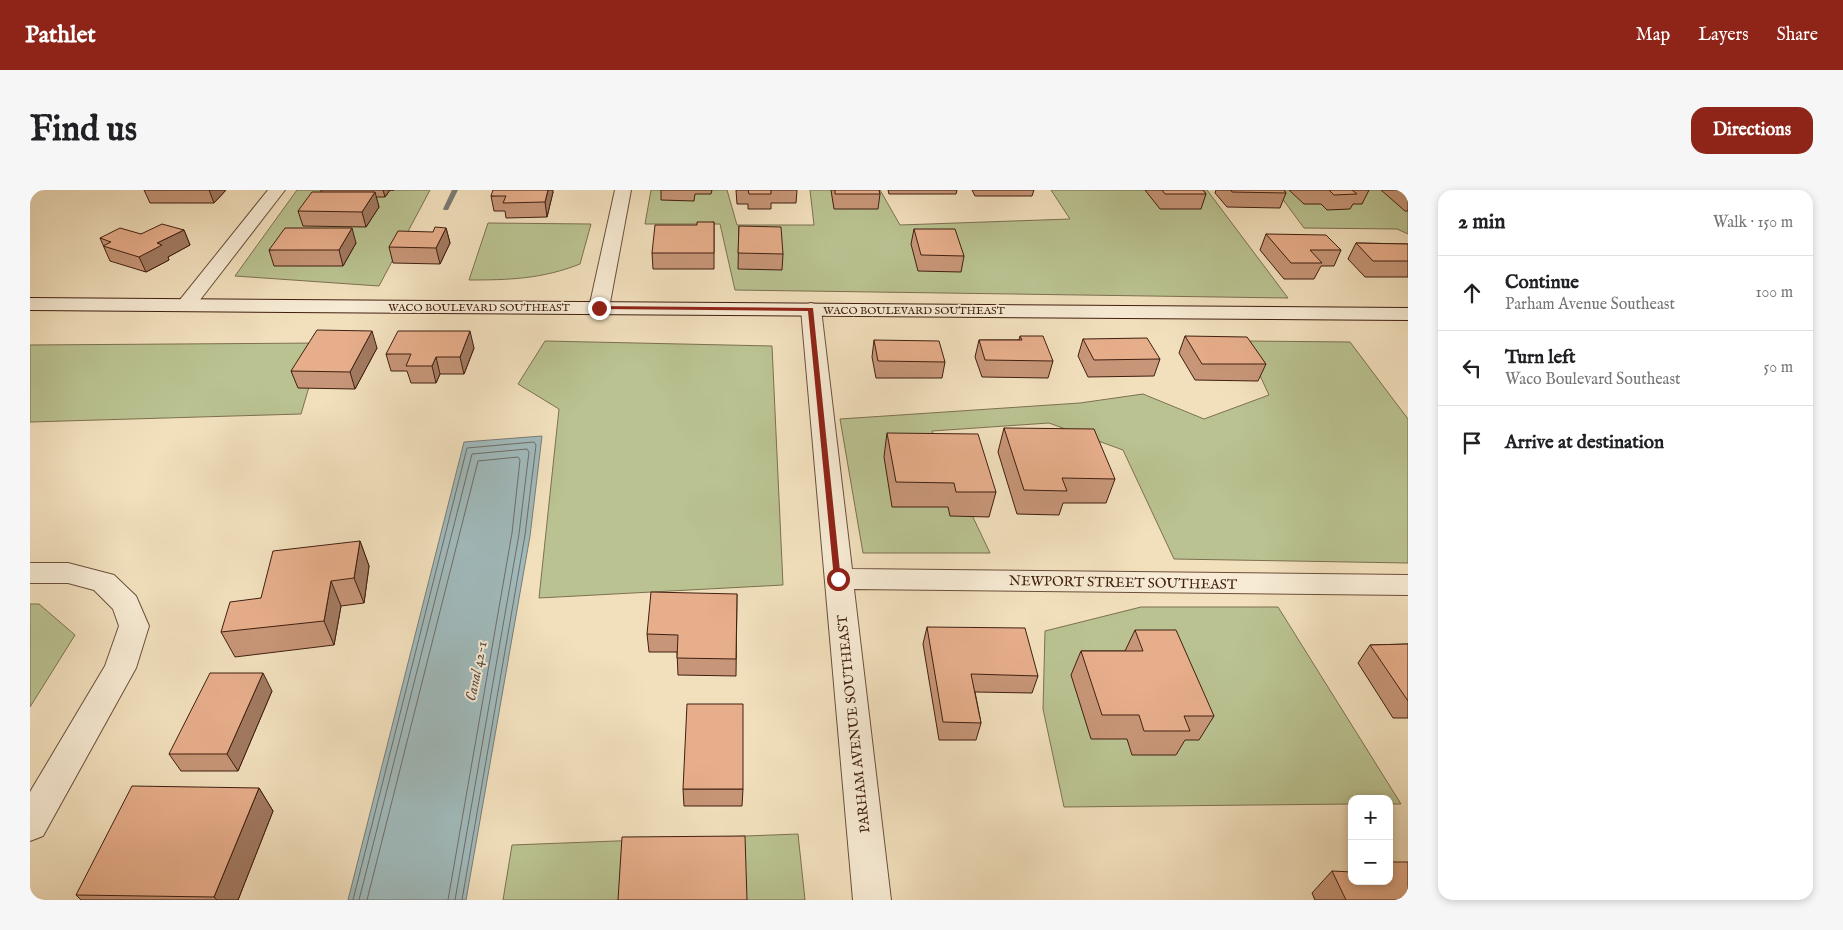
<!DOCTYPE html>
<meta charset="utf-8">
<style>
:root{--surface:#fff;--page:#f6f6f6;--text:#202124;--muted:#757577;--line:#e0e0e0;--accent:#8f2418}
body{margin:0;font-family:"IM FELL English",serif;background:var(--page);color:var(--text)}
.controls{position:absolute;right:15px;bottom:15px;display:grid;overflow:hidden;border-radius:10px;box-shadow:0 2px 8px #0003}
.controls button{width:45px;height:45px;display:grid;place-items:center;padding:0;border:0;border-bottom:1px solid var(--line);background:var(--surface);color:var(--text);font:25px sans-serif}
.stop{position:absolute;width:15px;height:15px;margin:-11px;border:4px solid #8f2418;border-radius:50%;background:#fff}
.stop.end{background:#8f2418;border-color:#fff;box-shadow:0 1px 5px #0008}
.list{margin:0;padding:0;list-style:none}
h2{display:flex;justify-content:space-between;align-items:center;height:65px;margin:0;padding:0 20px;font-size:21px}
h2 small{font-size:16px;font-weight:400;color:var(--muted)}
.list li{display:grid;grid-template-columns:32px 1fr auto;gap:15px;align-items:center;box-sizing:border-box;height:75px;padding:0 20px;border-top:1px solid var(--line)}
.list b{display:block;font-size:19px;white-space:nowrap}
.list p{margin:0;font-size:16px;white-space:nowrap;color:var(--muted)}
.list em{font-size:16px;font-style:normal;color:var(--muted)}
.icon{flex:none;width:28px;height:28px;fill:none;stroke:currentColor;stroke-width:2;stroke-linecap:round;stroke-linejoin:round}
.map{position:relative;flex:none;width:1378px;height:710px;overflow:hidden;border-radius:15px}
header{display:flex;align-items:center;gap:30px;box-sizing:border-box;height:70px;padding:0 25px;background:var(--accent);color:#fff}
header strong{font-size:24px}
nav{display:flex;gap:28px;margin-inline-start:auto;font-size:18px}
.intro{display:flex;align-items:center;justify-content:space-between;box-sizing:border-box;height:120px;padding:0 30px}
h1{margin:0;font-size:35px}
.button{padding:12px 22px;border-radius:15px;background:var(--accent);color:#fff;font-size:18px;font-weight:700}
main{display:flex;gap:30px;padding:0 30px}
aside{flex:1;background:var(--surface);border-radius:15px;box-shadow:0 2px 8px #0003}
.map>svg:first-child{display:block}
.green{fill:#bac291;stroke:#7d7050}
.water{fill:#a0babc;stroke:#7a7c77}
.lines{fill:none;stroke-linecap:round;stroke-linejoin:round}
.shore{stroke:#706c66;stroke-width:1}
.stream{fill:#7a7c77;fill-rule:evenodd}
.street-casing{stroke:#6c4f3b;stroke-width:2}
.secondary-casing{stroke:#401f10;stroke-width:2}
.street{fill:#f7ebd4;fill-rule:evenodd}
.secondary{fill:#f7ebd4;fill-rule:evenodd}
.wall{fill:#c79678;stroke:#401f10}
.shaded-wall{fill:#a27a61;stroke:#401f10}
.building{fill:#e7ae8b;stroke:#401f10}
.route{fill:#8f2418}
.labels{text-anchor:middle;stroke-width:4;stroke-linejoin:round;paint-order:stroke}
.far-street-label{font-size:11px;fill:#401f10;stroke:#f7ebd4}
.street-label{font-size:14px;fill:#401f10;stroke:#f7ebd4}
.water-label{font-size:15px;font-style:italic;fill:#5d4e44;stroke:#f7ebd4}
</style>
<header>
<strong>Pathlet</strong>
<nav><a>Map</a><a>Layers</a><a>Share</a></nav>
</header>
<div class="intro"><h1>Find us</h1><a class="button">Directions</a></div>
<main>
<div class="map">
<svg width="1378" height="710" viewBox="0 0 1378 710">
<rect width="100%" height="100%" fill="#f2e0bd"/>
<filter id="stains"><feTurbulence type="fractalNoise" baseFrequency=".004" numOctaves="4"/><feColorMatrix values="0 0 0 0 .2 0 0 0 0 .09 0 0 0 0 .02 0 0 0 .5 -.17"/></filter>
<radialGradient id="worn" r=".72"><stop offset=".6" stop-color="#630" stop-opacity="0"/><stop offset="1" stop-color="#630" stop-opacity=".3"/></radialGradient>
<g class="green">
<path d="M267 0H400L349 96 205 86Z"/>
<path d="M621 0H697L707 35H784L780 0H850L870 35 1040 29 1021 0H1177L1258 108 705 100 690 34H615Z"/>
<path d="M1246 0H1378V44L1367 39 1274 38Z"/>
<path d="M458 33 561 34 550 74C512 89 479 90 439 90Z"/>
<path d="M515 151 742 156 753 395 509 408 529 219 488 194Z"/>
<path d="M1214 151 1320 152 1378 229V373L1144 369 1093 260 1019 233 902 241 960 363H833L810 229 1050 213 1113 204 1174 229 1239 205Z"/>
<path d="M292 153 271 224 0 232V155Z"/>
<path d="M0 414H9L45 445 0 517Z"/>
<path d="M1111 417H1248L1371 614H1359V609H1322V614L1034 617 1013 519 1015 441Z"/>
<path d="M768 644 775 710H473L482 655Z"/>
</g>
<path class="water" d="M512 246 500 346 436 710H318L434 252Z"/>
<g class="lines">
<g class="shore">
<path d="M323 710 437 258 504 252 506 255 495 345 432 710"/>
<path d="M329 710 442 264 497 259 499 262 489 344 425 710"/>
<path d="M337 710 448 271 488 267 490 270 482 343 418 710"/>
</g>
<path class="stream" d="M422 0H428L418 20H414L413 19Z"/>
<g class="street-casing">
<g id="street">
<path d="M238 0H255L163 119 156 121 149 119 146 115 149 111Z"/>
<path d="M585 0H601L579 118 576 122 569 124 562 122 559 118Z"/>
<path d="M781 113 788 115 791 119 822 379 1378 385V405L824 399 861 710H823L771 119 774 115Z"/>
<path d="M0 373H38L84 385 106 406 119 436 106 478 13 646 0 651V602L75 476 89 436 83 419 64 400 38 393H0Z"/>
</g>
</g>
<g class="secondary-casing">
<path id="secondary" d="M0 108 1378 118V130L0 120Z"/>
</g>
<use href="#street" class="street"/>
<use href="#secondary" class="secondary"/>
</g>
<g class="wall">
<path d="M114 0H196L184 13H120Z"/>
<path d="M291 0H364H360L355 7H346L349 17 336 37 273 36 268 21 291 2Z"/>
<path d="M631 0H682L681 4H665L664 11 631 10Z"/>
<path d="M706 0H767L766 13H741V19H718V14H707Z"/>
<path d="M801 0H849L850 4 848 19H804Z"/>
<path d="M858 0H927L926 4H859Z"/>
<path d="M942 0H1004L1002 6H945Z"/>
<path d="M1115 0H1173L1176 4 1171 19H1130Z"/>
<path d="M1186 0H1254L1256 3 1250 18 1197 17 1185 3Z"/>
<path d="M1259 0H1339L1332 14H1323L1320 19 1297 20 1291 14H1274Z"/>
<path d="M1351 0H1378V21H1375Z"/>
<path d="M523 2 517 27 476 28 475 21H464L461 6Z"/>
<path d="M684 32V79H623L622 63 667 35Z"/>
<path d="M709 36 753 64 752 80 708 79Z"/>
<path d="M416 38 420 53 410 74 363 73 359 57Z"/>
<path d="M884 39 934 66 931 82 888 81 881 54Z"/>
<path d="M154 40 160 55 138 67 139 70 116 82 80 71 70 48Z"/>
<path d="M1236 44 1311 60 1304 76H1291L1284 89H1254L1230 60Z"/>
<path d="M326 53 313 76H244L239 60Z"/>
<path d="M1326 53 1378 54V87H1335L1318 69Z"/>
<path d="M990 146 1023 171 1018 188 952 187 945 167 949 150H989Z"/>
<path d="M1155 146 1236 174 1228 191 1165 190 1149 163Z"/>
<path d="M1053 149 1130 169 1124 186 1058 187 1048 166Z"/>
<path d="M844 150 915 172 912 188H846L842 167Z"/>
<path d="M347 158 325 199 268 198 261 181Z"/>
<path d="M444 158 434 184H410L406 193H381L377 181H361L356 164Z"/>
<path d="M974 238 1085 289 1076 313H1033L1029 325 987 324 968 262Z"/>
<path d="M857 243 966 302 959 327 920 326 918 317H862L854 267Z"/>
<path d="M330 351 339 376 334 413 311 416 304 455 205 467 191 442 231 408Z"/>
<path d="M707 404 706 486 648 485 647 462H619L617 444Z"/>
<path d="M897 437 1008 486 1002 503 945 502 951 533 946 550H909L893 454Z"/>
<path d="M1105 440 1184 526 1169 550H1155L1146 565H1102L1097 549H1061L1041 485 1051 461H1095Z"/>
<path d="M1378 454V528H1363L1328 473 1340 455Z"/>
<path d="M242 501 208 581H151L139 564Z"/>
<path d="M229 598 243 621 208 710H51L46 705Z"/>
<path d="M653 599H713L712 616H654Z"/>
<path d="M1302 681 1322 691 1378 710H1285L1282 703Z"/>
</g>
<g class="shaded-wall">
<path d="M179 0H196L184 13Z"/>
<path d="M353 0H360L355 7Z"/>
<path d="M518 0H523V2L517 27 515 12Z"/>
<path d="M345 2 349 17 336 37 332 22Z"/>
<path d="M322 38 326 53 313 76 309 60Z"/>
<path d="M416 38 420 53 410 74 406 58Z"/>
<path d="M154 40 160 55 138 67 139 70 116 82 109 67 127 53Z"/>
<path d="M342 141 347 158 325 199 320 182Z"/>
<path d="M440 141 444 158 434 184 430 167Z"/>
<path d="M406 167 410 184 406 193 402 176Z"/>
<path d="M330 351 339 376 334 413 324 388Z"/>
<path d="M301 391 311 416 304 455 294 431Z"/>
<path d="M233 483 242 501 208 581 197 564Z"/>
<path d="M229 598 243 621 208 710H187L184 707Z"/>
</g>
<g class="building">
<path d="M463 0H518L515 12 473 13 476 6H461Z"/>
<path d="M718 0H741V4H719Z"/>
<path d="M805 0H849L850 4H805Z"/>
<path d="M1132 0H1173L1176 4H1135Z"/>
<path d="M1201 0H1254L1256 3 1202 2Z"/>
<path d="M1299 0H1322L1327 4 1304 5Z"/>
<path d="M282 2H345L332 22 268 21Z"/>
<path d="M667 32H684V63H622L625 35H667Z"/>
<path d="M132 34 154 40 127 53 132 55 109 67 73 56 81 52 70 48 90 38 111 44Z"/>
<path d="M709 36 751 37 753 64 708 63Z"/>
<path d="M405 37 416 38 406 58 359 57 368 41 403 42Z"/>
<path d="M255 38H322L309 60H239Z"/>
<path d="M884 39H925L934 66 891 65Z"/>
<path d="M1236 44 1296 45 1311 60H1280L1292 73H1261Z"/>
<path d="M1326 53 1378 54V71H1343Z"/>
<path d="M287 140 342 141 320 182 261 181Z"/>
<path d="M368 141H440L430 167H406L402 176H376L381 164H356Z"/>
<path d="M990 146H1013L1023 171 955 170 949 150H992Z"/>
<path d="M1155 146 1217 147 1236 174H1172Z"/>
<path d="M1117 148 1130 169 1064 170 1053 149Z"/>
<path d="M844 150 909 151 915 172 848 171Z"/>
<path d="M974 238 1064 239 1085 289 1032 288 1037 301 994 300Z"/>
<path d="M857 243 948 244 966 302H926L924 293 866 292Z"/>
<path d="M330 351 324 388 301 391 294 431 191 442 200 412 231 408 243 361Z"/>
<path d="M621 402 707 404 706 469 647 468 648 445 617 444Z"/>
<path d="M897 437 995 438 1008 486 941 484 951 533 913 532Z"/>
<path d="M1105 440H1146L1184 526H1154L1160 541H1114L1109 525H1072L1051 461H1113Z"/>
<path d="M1378 454V511L1340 455Z"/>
<path d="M180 483H233L197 564H139Z"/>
<path d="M657 514H713V599H653Z"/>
<path d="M102 596 229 598 184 707 46 705Z"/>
<path d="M715 646 717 710H588L592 647Z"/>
<path d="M1359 672H1378V710H1316L1302 681 1322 682V691H1359Z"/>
</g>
<path class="route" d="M567 116 783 118 811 391H805L804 389 778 121 569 119Z"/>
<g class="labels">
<g class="far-street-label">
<text x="449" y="121">WACO BOULEVARD SOUTHEAST</text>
<text x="884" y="124">WACO BOULEVARD SOUTHEAST</text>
</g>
<g class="street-label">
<text transform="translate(1093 392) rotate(1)" y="5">NEWPORT STREET SOUTHEAST</text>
<text transform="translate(823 534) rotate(-96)" y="5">PARHAM AVENUE SOUTHEAST</text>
</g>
<g class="water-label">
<text transform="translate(446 481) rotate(-79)" y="5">Canal 42-1</text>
</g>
</g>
<rect width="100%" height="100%" filter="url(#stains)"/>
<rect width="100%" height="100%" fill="url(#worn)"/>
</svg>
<div class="controls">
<button>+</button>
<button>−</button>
</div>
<div class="stop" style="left:808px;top:389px"></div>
<div class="stop end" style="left:569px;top:118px"></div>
</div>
<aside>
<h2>2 min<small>Walk · 150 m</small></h2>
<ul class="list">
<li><svg class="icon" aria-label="ahead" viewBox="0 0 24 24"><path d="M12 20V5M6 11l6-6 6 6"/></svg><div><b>Continue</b><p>Parham Avenue Southeast</p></div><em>100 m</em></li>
<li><svg class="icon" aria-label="left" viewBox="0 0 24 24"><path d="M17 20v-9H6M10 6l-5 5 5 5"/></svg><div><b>Turn left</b><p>Waco Boulevard Southeast</p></div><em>50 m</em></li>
<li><svg class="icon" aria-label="arrive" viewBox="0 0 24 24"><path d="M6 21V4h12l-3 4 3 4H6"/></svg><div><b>Arrive at destination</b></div></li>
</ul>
</aside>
</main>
